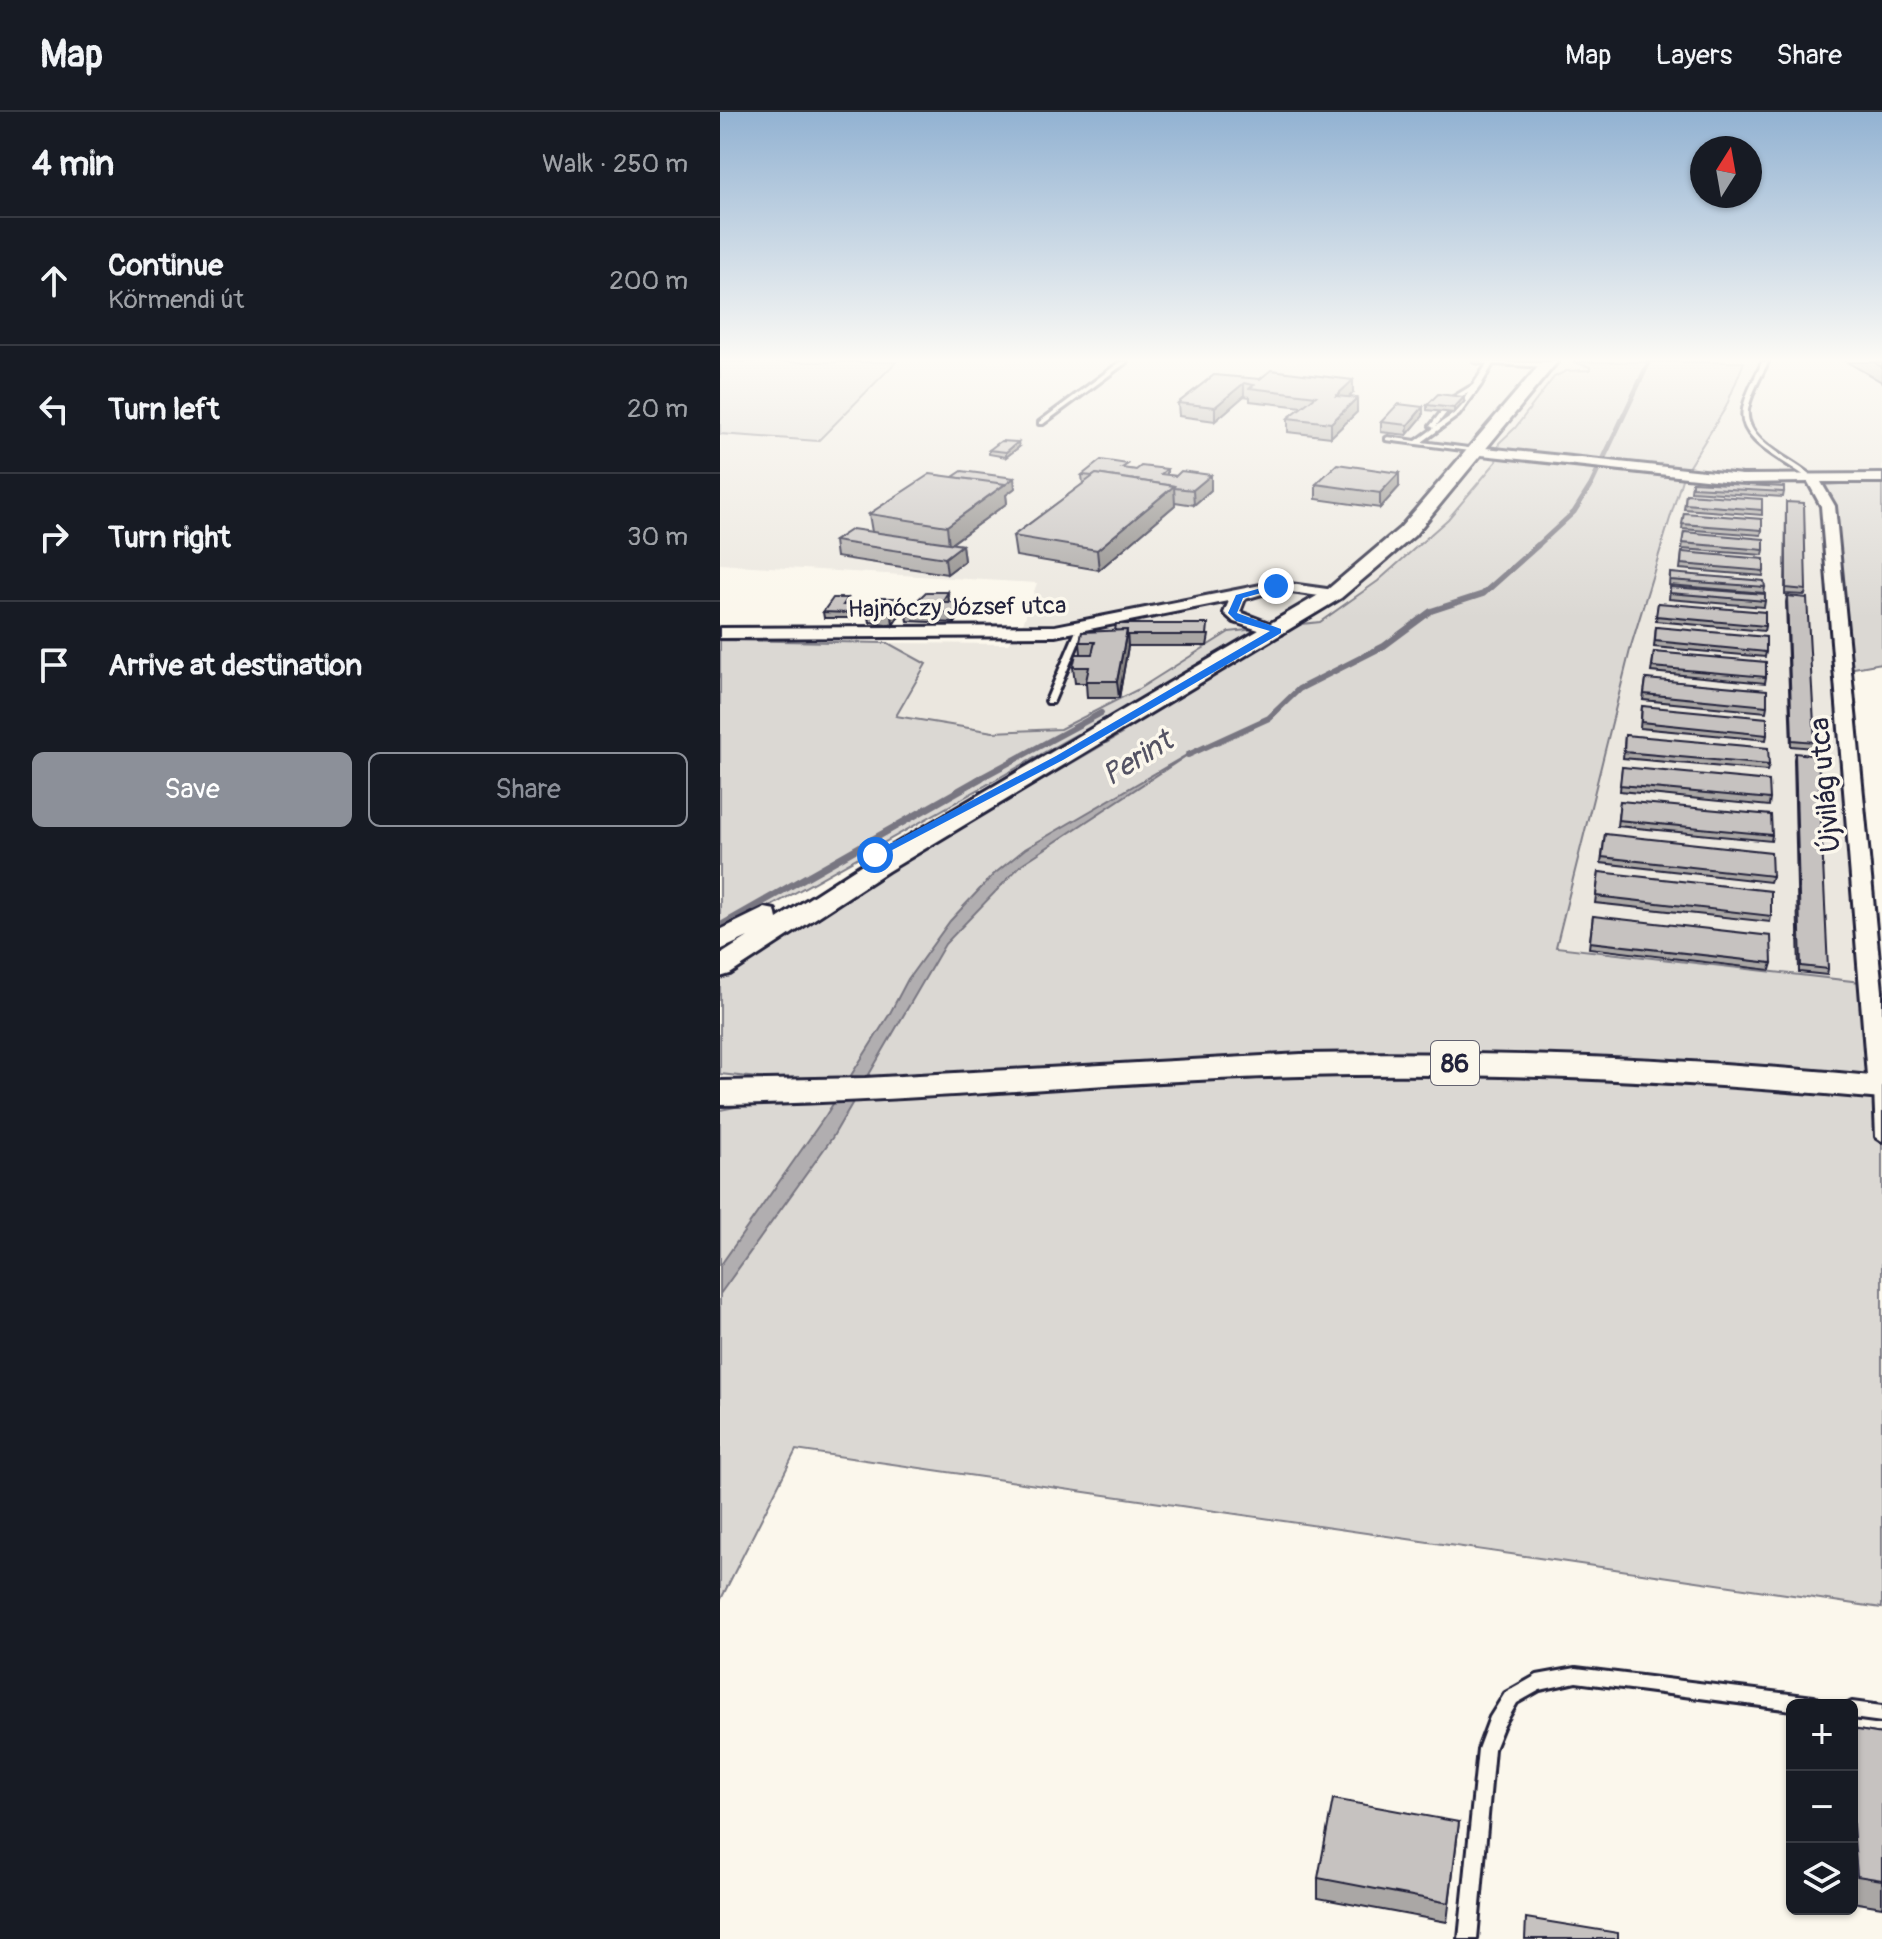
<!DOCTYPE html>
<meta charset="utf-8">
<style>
:root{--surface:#171b24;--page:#20242c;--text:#f1f3f6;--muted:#9ea1a6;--line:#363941;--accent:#8c9099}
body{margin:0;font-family:Pangolin,sans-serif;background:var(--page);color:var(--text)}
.controls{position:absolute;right:24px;bottom:24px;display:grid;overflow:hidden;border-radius:12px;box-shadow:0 2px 6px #0004}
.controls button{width:72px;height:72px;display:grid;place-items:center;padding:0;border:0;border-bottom:2px solid var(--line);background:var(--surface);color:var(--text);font:40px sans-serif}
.compass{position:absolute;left:970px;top:24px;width:72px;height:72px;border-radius:50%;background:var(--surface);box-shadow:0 2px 6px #0004;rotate:11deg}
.stop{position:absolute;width:24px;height:24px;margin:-18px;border:6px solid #1a73e8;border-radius:50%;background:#fff}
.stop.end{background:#1a73e8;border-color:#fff;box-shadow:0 2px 8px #0008}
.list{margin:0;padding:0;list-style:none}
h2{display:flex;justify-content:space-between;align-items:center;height:104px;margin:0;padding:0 32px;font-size:34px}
h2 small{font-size:26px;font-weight:400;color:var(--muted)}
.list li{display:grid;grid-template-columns:52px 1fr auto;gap:24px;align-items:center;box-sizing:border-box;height:128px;padding:0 32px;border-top:2px solid var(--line)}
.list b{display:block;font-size:30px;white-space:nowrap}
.list p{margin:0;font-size:26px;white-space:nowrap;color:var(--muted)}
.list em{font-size:26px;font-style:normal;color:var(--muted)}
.actions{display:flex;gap:16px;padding:24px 32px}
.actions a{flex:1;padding:18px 0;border:2px solid var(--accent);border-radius:12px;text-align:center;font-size:28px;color:var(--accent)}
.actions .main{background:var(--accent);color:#fff}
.icon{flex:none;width:44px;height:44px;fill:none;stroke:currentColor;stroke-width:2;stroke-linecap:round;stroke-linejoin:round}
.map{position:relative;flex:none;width:1162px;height:1827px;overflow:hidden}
header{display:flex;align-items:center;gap:48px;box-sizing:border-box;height:112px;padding:0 40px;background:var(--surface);border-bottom:2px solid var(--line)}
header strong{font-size:38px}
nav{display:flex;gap:44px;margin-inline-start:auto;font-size:28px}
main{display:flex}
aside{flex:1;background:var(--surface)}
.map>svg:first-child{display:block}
.built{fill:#ebe7df}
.green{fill:#dbd8d3;stroke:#7e7d87;stroke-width:2}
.water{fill:#b1aeb0;stroke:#787681;stroke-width:2}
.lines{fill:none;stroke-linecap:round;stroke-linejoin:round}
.stream-far2{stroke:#787681;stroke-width:5}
.stream-far1{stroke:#787681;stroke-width:6}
.stream{stroke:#787681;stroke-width:7}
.lane-casing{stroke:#22223b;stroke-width:6}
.street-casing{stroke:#22223b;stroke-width:6}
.secondary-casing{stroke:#22223b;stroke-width:6}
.primary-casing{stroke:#22223b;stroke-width:6}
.lane{fill:#fbf7ec;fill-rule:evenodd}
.street{fill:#fbf7ec;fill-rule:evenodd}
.secondary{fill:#fbf7ec;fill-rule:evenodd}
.primary{fill:#fbf7ec;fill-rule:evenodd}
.wall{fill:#aaa7a5;stroke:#22223b;stroke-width:2}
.shaded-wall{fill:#8b8886;stroke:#22223b;stroke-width:2}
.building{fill:#c6c2c0;stroke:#22223b;stroke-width:2}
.route{fill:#1a73e8}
.labels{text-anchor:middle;stroke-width:7;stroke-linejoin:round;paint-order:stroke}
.far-street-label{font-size:24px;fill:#22223b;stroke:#fbf7ec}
.shield{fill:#fbf7ec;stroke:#636270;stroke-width:2}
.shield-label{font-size:26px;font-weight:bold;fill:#22223b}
.street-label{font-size:28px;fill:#22223b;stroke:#fbf7ec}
.water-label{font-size:30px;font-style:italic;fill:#545364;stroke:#fbf7ec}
</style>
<header>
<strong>Map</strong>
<nav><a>Map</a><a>Layers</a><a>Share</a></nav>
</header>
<main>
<aside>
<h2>4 min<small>Walk · 250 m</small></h2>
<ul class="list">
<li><svg class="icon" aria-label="ahead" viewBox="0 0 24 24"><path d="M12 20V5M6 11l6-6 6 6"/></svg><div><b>Continue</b><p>Körmendi út</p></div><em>200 m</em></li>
<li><svg class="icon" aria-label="left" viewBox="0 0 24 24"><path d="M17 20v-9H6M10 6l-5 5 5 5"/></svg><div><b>Turn left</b></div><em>20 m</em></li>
<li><svg class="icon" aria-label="right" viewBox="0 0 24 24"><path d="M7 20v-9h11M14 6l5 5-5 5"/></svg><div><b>Turn right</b></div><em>30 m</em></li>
<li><svg class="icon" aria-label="arrive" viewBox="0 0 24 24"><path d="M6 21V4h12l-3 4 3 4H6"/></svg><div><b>Arrive at destination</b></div></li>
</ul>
<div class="actions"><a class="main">Save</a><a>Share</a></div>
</aside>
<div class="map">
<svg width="1162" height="1827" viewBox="0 0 1162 1827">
<rect width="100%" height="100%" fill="#fbf7ec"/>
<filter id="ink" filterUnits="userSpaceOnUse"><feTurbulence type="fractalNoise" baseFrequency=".0125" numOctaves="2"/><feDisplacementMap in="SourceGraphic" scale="16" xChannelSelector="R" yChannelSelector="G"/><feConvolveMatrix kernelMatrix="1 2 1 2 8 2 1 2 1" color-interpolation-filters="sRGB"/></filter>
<g filter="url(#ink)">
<g class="built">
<path d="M176 250H853L871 255 870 258 834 265 795 316 779 331 776 350 728 407 658 469 600 510 509 520 417 578 340 617 273 620 175 604 206 553 168 531 288 532 304 509 317 471 0 452V322L98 329Z"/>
<path d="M1024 250H1162V369L1106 373 1158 872 836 836 911 534 963 364 1006 295Z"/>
</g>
<g class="green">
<path d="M0 250H176L98 329 0 322Z"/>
<path d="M853 250H1024L1006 295 963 364 911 534 836 835 1158 872 1162 977V1496L76 1338 0 1489V998L45 989 57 968 0 962V865L110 792 400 623 357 622 0 823V528L168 531 206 552 176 604 273 620 340 617 417 578 509 520 600 510 658 469 728 407 776 350 779 331 795 316 834 265 846 259 870 258V255Z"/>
<path d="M1162 369V551L1128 557 1117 490 1106 373Z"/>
</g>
<path class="water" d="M475 638 302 752 225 832 112 1026 0 1182V1154L106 1003 169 903 188 867 230 809 273 763 305 737Z"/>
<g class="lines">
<path class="stream-far2" d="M816 435 854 400 871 373 929 250"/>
<g class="stream-far1">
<path d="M468 643 549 606 579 577 664 534 711 499 763 482 818 433"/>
<path d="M257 668 381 601"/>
</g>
<path class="stream" d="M0 814 261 666"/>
<g class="lane-casing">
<g id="lane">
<path d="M400 250H407L323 312H319V310Z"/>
<path d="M754 250 828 251 831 253 828 255 773 252 761 273 739 303 702 330 756 337 759 339 758 340 666 328V326L668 325 696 329 714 316 710 314 733 285 753 273 767 252ZM748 281 735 301 716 314 737 287Z"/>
<path d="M1042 250H1048C1041 265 1031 281 1028 298 1024 331 1077 348 1096 368V370H1092C1071 350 1016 332 1023 297 1026 280 1036 265 1042 250Z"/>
<path d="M358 514 365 516 334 589 333 591H327L326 589Z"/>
<path d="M1160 972 1162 973V1029L1156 1025 1154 976Z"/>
<path d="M856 1556 1094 1585 1100 1588 1102 1593H1072V1598L856 1570 820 1578 797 1591 783 1615 774 1637 757 1827H739L758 1637 770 1605 785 1581 817 1563Z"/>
<path d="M1132 1590 1162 1594V1610L1132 1606V1593H1126Z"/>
</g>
</g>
<g class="street-casing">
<g id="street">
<path d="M756 335 1022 363 1162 362V370H1101L1115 394 1162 879V983L1152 981 1148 976 1101 394 1088 370 1022 371 752 342 750 339Z"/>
<path d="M556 470 614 478 621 482 614 486 556 478 525 487 520 500 562 516V522L557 524 514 510 504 501 509 489 335 524 0 526V516L335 514Z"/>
</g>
</g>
<g class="secondary-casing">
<path id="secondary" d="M822 250H837L694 424 621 486 168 759 10 862 0 865V843L28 825 0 838V818L45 796 55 798 57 807 150 747 607 478 680 416Z"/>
</g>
<g class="primary-casing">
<path id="primary" d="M581 942C775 939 968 946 1162 965V987C969 969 775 959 581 964 387 969 194 990 0 993V969L145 966Z"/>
</g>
<use href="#lane" class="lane"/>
<use href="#street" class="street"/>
<use href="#secondary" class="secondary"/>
<use href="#primary" class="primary"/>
</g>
<g class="wall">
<path d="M1127 250H1162V270Z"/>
<path d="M494 263 633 281 628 285 637 286V300L611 325 568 320V306L582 295 530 289V285L524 284 495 309 459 304 458 291Z"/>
<path d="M744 290 734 301 707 298V293Z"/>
<path d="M703 295V304L687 323 661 320V310Z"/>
<path d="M299 335 286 345 269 342V338Z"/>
<path d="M408 357 416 358 447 357V363L456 364 491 363V378L474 393 455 390V393L379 458 296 444 293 424 363 372 362 363Z"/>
<path d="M972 370 1064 380 1063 385 971 379Z"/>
<path d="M596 372 679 375 660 396 596 387Z"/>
<path d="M295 376 286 383 287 391 231 432 242 433 244 449 227 462 116 445 114 429 152 420 149 402Z"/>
<path d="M966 382 1042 398V403L964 397Z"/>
<path d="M1066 390 1086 478 1085 483 1065 482Z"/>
<path d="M964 401 1042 418 1041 423 962 417Z"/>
<path d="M964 420 1044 438 1043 443 962 437Z"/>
<path d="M962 440 1044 459 1043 464 960 457Z"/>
<path d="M950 461 1045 475 1044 481 949 473Z"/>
<path d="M950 475 1045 489 1044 495 949 487Z"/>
<path d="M228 480 229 490H239L241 501 235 511 188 509 186 499Z"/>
<path d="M1067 484 1095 630 1094 636 1071 634 1066 490Z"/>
<path d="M128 486 129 491 128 493H135L136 498 131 506H104L103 500Z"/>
<path d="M181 486 183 497 173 513 150 510 148 500Z"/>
<path d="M938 491 1045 514 1044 519 936 509Z"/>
<path d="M936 515 1046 540 1045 545 934 535Z"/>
<path d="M362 520 489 523 487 534H408L399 586H367L366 571H355L353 555 361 542 360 530Z"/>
<path d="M934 540 1046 565 1045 571 931 560Z"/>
<path d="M926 567 1047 594 1046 600 923 588Z"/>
<path d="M922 594 1047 623 1046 628 920 616Z"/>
<path d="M905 623 1049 653 1047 659 903 646Z"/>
<path d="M1075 641 1108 857 1107 863 1079 860 1074 647Z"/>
<path d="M902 655 1050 687 1049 694 900 679Z"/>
<path d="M900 689 1052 723 1051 729 897 714Z"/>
<path d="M885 722 1052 764 1050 770 881 751Z"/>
<path d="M879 760 1051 804 1050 810 875 791Z"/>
<path d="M873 804 1052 851 1050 858 869 836Z"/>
<path d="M1132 1617 1162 1622V1795L1132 1790Z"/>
<path d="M739 1710 727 1810 598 1786V1766Z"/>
</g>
<g class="shaded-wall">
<path d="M633 268V281L616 297V284Z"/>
<path d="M524 271V284L495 309V295Z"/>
<path d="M744 285V290L734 301V296Z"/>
<path d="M637 286V300L611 325V311Z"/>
<path d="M703 295V304L687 323 688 313Z"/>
<path d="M298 330 299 335 286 345V340Z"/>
<path d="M679 361V375L660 396V381Z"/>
<path d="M491 363V378L474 393 473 378Z"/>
<path d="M294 366 295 376 286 383 287 391 229 433 227 414Z"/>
<path d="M454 374 455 393 379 458 377 438Z"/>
<path d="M242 433 244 449 227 462 225 446Z"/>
<path d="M228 480 229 491 222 490Z"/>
<path d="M181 486 183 497 173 513 172 502Z"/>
<path d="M239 490 241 501 235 511 233 501Z"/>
<path d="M135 493 136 498 131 506 130 501Z"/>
<path d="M407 518 408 534 399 586 397 569Z"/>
</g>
<g class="building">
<path d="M1153 250H1162V255Z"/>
<path d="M551 258 633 268 616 284 637 286 611 311 568 306 596 284 530 276 534 273 524 271 495 295 458 291 494 263 540 267Z"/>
<path d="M718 282 744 285 734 296 707 293Z"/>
<path d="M678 292 703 295 688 313 661 310Z"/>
<path d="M281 329 298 330 286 340 269 338Z"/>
<path d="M381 348 408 352 402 356 416 358 421 354 447 357 441 362 456 364 461 359 491 363 473 378 455 376 454 374 376 362 373 364 362 363Z"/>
<path d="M617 352 679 361 660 381 596 372Z"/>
<path d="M242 359 294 366 285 373 233 365Z"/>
<path d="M210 362 285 372 227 414 149 402Z"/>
<path d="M376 362 454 374 377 438 293 424Z"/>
<path d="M972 370 1064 375V380L972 375Z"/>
<path d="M966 382 1042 387V398L965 392Z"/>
<path d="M1066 390 1084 391 1086 478 1066 476Z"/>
<path d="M964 401 1042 407V418L962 412Z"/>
<path d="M132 417 242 433 225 446 114 429Z"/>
<path d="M964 420 1044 427V438L962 431Z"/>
<path d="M962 440 1044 447V459L961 452Z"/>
<path d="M950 461 1044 469 1045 475 950 468Z"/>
<path d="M950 475 1045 482V489L950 481Z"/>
<path d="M206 480H228L222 490H239L233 501 186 499Z"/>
<path d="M1067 484 1087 486 1095 630 1072 628Z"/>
<path d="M113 486H128L123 493H135L130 501 103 500Z"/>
<path d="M157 486H181L172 502 148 500Z"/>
<path d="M938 491 1045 500V514L936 504Z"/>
<path d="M396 512H488L487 523H407V518L395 519Z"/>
<path d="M936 515 1046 525V540L935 529Z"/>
<path d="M407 518 397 569H366L369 555H353L356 542H372L375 530H360L362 520Z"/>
<path d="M934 540 1046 550V565L932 555Z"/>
<path d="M926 567 1047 578V594L924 582Z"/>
<path d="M922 594 1047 606V623L921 610Z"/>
<path d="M905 623 1048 636 1049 653 904 640Z"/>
<path d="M1075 641 1098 644 1108 857 1081 854Z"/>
<path d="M902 655 1049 669 1050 687 900 673Z"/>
<path d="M900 689 1051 703 1052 723 898 708Z"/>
<path d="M885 722 1051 740 1052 764 882 745Z"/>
<path d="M879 760 1051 779V804L876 784Z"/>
<path d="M873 804 1051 824 1052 851 870 830Z"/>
<path d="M1132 1617 1162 1622V1768L1137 1764 1132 1701Z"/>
<path d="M613 1687 739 1710 729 1791 598 1766Z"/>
<path d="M806 1806 898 1821V1827H805Z"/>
</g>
</g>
<linearGradient id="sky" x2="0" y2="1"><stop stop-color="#92b2d2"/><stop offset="0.49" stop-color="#fdfbf6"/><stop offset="1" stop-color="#fdfbf6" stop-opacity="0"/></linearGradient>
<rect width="1162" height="506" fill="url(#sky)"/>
<path class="route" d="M556 472 559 476 523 486 517 501 561 517V521L343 648 159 745 149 743 336 644 550 519 516 509 508 501 516 483Z"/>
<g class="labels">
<g class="far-street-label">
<text transform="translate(237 495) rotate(-1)" y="8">Hajnóczy József utca</text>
</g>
<rect class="shield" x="711" y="929" width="48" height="44" rx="6"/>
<g class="shield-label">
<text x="735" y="960">86</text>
</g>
<g class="street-label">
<text transform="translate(1104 673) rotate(-95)" y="10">Újvilág utca</text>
</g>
<g class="water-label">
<text transform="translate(417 646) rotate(-32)" y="10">Perint</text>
</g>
</g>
</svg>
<div class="controls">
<button>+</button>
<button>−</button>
<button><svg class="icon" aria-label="layers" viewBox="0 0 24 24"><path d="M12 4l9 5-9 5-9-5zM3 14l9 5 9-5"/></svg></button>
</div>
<svg class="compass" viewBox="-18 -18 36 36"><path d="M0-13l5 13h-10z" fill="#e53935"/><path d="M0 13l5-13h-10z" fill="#9ea1a6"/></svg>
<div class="stop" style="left:155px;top:743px"></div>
<div class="stop end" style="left:556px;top:474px"></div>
</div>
</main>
